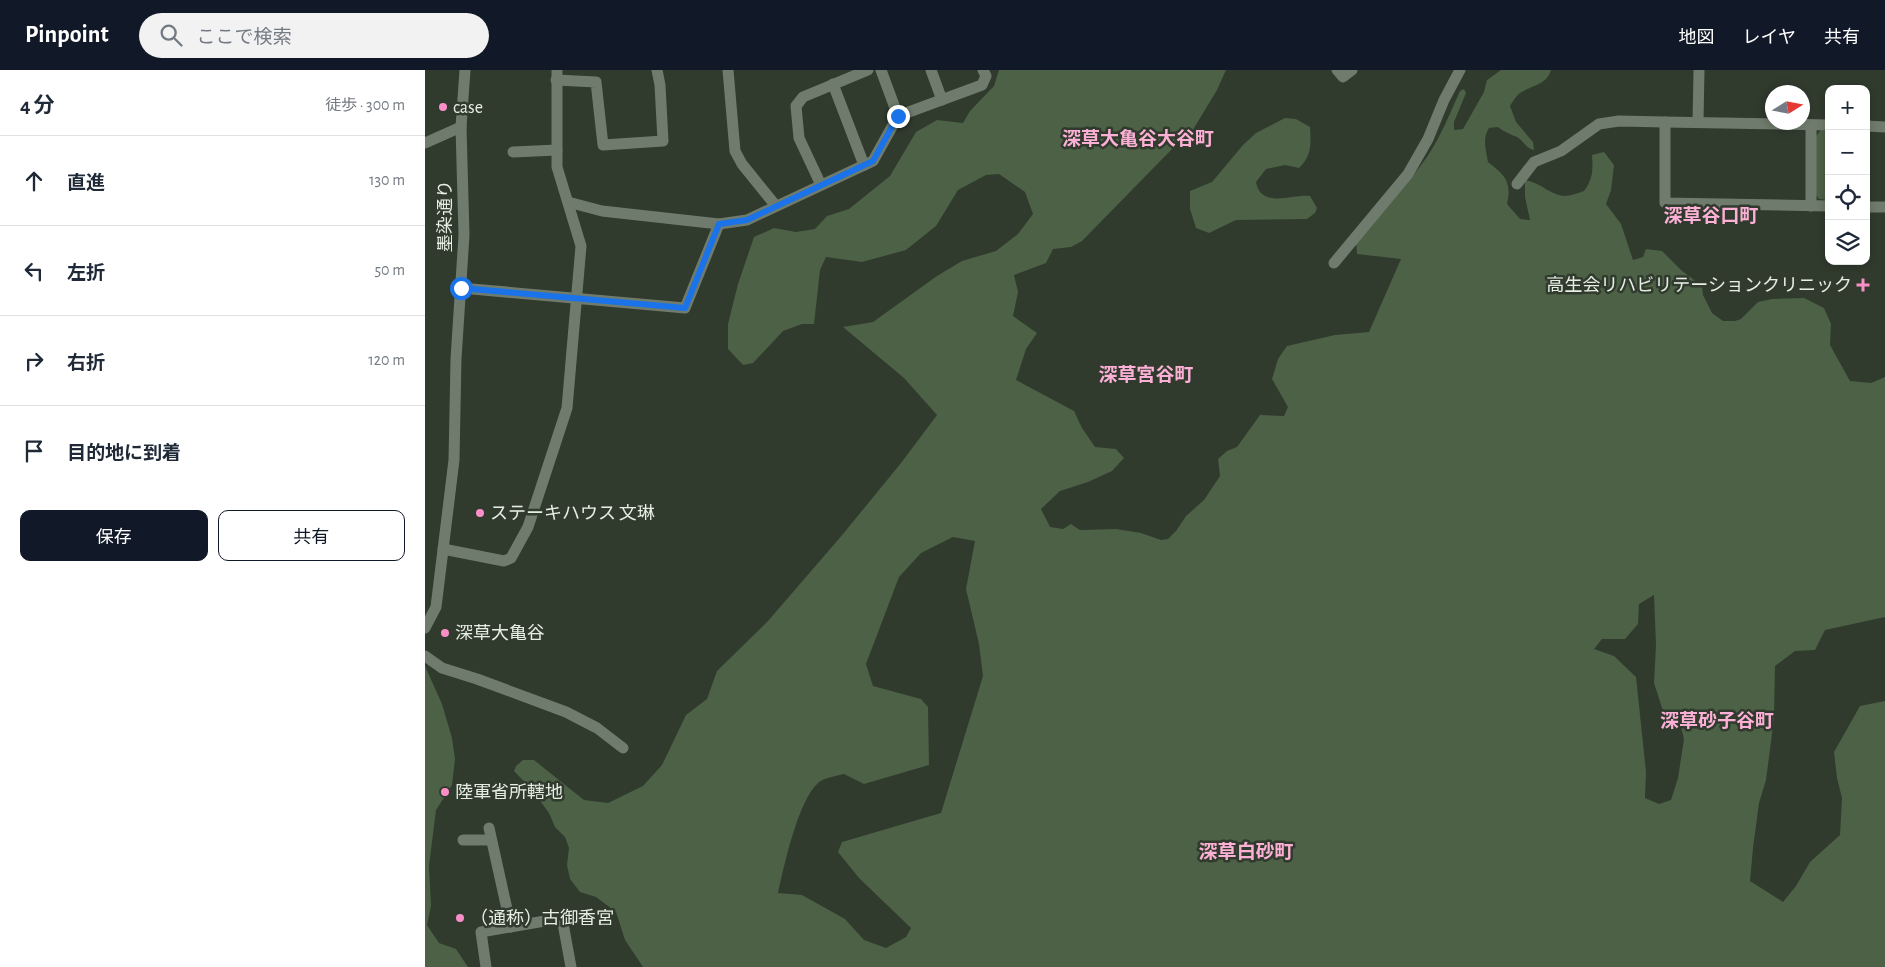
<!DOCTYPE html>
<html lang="ja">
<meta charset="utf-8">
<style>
:root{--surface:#fff;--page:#f2f2f3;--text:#1f2937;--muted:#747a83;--line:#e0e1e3;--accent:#111827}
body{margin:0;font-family:"Alegreya Sans","Noto Sans JP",sans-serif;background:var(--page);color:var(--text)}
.controls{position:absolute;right:15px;top:15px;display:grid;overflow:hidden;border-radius:10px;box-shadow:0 2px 8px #0003}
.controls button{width:45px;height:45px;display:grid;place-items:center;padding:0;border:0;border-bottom:1px solid var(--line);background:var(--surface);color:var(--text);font:25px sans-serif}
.compass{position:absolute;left:1340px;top:15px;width:45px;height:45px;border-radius:50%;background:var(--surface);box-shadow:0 2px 8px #0003;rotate:79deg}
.stop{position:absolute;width:15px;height:15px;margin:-11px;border:4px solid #1a73e8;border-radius:50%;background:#fff}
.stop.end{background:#1a73e8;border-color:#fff;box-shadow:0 1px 5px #0008}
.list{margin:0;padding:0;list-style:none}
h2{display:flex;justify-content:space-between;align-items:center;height:65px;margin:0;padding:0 20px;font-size:21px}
h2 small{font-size:16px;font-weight:400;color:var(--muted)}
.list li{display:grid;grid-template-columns:32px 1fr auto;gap:15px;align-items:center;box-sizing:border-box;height:90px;padding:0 20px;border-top:1px solid var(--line)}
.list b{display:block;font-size:19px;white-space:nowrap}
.list em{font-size:16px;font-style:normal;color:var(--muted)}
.actions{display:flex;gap:10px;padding:15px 20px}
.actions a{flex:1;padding:11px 0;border:1px solid var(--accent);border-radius:10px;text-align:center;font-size:18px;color:var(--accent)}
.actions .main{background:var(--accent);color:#fff}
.icon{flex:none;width:28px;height:28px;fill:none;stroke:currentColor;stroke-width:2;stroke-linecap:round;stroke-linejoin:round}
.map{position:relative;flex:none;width:1460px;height:897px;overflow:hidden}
header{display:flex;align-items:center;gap:30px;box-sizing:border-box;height:70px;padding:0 25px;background:var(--accent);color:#fff}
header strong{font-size:24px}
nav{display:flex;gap:28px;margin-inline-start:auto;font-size:18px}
.search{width:350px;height:45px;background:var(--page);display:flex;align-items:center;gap:12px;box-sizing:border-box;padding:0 18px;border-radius:28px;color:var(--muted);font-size:19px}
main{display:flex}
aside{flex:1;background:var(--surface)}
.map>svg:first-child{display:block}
.green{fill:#4c6146;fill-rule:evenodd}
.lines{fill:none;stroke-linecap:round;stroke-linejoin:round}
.minor{stroke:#6f7b6c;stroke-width:11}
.route{stroke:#1a73e8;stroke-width:6}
.poi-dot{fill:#fa8fc7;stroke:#303a2d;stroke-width:2}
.labels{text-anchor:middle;stroke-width:5;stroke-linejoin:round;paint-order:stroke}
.poi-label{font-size:18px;fill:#e6ede4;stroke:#303a2d;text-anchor:start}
.street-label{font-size:18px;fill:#e6ede4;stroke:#303a2d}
.neighbourhood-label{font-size:19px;font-weight:bold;fill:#fcb0d6;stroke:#303a2d}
</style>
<header>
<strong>Pinpoint</strong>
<div class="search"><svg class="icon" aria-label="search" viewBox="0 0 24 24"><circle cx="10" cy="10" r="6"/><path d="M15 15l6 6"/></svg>ここで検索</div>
<nav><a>地図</a><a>レイヤ</a><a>共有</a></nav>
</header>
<main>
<aside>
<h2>4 分<small>徒歩 · 300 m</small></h2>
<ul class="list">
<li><svg class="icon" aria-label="ahead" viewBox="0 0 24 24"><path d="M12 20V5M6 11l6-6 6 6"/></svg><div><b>直進</b></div><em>130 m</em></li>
<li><svg class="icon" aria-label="left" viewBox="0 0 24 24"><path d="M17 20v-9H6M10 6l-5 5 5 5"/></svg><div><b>左折</b></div><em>50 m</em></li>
<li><svg class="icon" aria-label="right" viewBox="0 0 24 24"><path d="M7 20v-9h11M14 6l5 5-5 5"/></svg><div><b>右折</b></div><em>120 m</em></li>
<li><svg class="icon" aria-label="arrive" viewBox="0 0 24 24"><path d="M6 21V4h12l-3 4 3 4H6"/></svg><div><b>目的地に到着</b></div></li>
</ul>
<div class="actions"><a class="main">保存</a><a>共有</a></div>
</aside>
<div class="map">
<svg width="1460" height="897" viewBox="0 0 1460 897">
<rect width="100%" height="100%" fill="#303a2d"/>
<g class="green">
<path d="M574 0H801L792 20 763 68 750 76 657 171 646 177 628 179 621 193 589 205 593 222 588 246 612 263 601 279 591 310 649 341 657 358 670 377 691 379 699 388 687 401 663 412 635 421 616 439 625 457 638 459 646 454 655 460 691 459 716 463 736 470 743 469 751 461 761 446 779 430 795 406 793 389 802 381 812 377 835 345 859 346 863 337 847 309 853 289 862 276 910 265 944 262 976 189 932 184 931 169C956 142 981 117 1002 87 1016 66 1025 43 1035 21L1039 19 1041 23 1029 52V60L1038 59 1059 22 1062 10 1076 0H1126C1122 15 1107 15 1095 23 1091 26 1088 31 1085 36L1091 52 1108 72 1109 80C1099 77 1099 71 1092 67 1085 64 1079 62 1073 57L1064 58C1057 69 1061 80 1063 92 1080 105 1087 112 1082 134L1095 149 1105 150 1100 127V110C1117 113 1123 124 1139 126 1145 126 1153 123 1159 121 1168 109 1168 100 1167 85L1179 82 1189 95 1186 120 1181 134 1196 154 1208 190 1218 187 1221 179 1237 181 1256 200 1277 216 1278 225 1287 243 1298 251H1310L1316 249 1333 232 1347 229 1379 228 1399 238 1406 254 1405 275 1425 311 1446 313 1460 307V547L1400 560 1390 580 1370 581 1350 596 1349 648 1341 710 1334 733 1328 778 1325 811 1358 832 1371 816 1385 792 1415 765 1417 728 1412 708 1409 682 1435 636 1460 631V897H218L200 870 191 842 171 827 155 822 145 809 142 795 144 778 140 767 130 757 124 743 107 720 89 701 91 696 98 690H109L159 730 183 733 218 716 237 695 261 645 282 629 292 601 343 551 418 464 476 393 512 345 479 308 418 257 448 252 512 206 537 191 571 181 593 164 608 144 600 122 574 104 561 105 533 120 511 156 481 180 437 192 401 187 395 200 389 254H377L358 261 328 293 318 295 303 279V254L313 214 329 167 349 158 371 162 390 159 402 146 424 139 465 106 491 62 512 50 538 53 545 41 569 16ZM528 467 550 471 541 519 554 574 558 606 516 743 417 772 413 782 434 808 486 858 481 867 461 878 439 870 420 849 377 825 353 823C359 796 373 731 393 713 398 708 411 706 419 704L439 714 504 695 503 637 496 629 448 616 441 594 474 507 496 483ZM1229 525 1231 575 1229 613 1238 641 1255 653 1259 669 1253 708 1246 730 1234 734 1220 728 1221 702 1211 607 1189 586 1169 579 1177 569H1200L1213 554 1214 534Z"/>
<path d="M860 48 871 49 885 57C886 73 887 86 874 98L860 95 841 99 831 112C836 139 867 124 885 126L892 138 890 143 882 149 811 150 784 163 771 158 765 139V121L787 112 818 75 831 63Z"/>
<path d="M1396 60 1404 61V130L1394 129 1390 124 1391 66Z"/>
<path d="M0 596 17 634 27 668 30 689 27 715 11 740 4 796 6 836 2 855 14 873 31 879 43 897H0Z"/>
</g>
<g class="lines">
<g class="minor">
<path d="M303 0 310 81 317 94 351 136"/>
<path d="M456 0 473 46"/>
<path d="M506 0 517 30"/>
<path d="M912 0 918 7 927 0"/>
<path d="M131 10 171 12 178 75 238 71 235 15 232 0"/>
<path d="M408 14 439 95"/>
<path d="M1240 52V133L1404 136"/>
<path d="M1273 52 1274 0"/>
<path d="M1386 55V136"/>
<path d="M1441 56 1460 57"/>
<path d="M0 73 36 57"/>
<path d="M88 82 132 80"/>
<path d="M1092 114 1109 92 1136 81 1174 54 1194 51 1240 52 1404 55"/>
<path d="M396 115 374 68 371 36 378 27 443 0"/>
<path d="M143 132 177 141 294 154 322 150 448 91 473 46 557 15 561 6 558 0"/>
<path d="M1441 137H1460"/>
<path d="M909 193 983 104 1003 69 1019 30 1035 0"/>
<path d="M36 218 260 238 294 154"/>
<path d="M18 479 79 491 86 488 103 457 142 338 156 176 132 97V0"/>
<path d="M0 558 11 537 29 390 31 289 39 165 36 57 40 0"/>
<path d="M0 586 17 598 52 609 141 642 172 658 198 678"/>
<path d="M64 758 86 857"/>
<path d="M38 770H66"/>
<path d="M61 897 56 862 137 848 146 897"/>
</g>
</g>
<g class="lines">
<path class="route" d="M36 218 260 238 294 154 322 150 448 91 473 46"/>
</g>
<g class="poi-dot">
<circle cx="18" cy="37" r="5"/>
<path d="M1435.5 207.5h5v5h5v5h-5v5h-5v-5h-5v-5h5z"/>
<circle cx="55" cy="443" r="5"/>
<circle cx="20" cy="563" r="5"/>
<circle cx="20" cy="722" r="5"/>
<circle cx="35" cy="848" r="5"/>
</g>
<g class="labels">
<g class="poi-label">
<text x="28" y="43">case</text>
<text x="1427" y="221" text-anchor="end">高生会リハビリテーションクリニック</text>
<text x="65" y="449">ステーキハウス 文琳</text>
<text x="30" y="569">深草大亀谷</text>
<text x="30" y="728">陸軍省所轄地</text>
<text x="45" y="854">（通称）古御香宮</text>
</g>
<g class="street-label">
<text transform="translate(20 146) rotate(-90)" y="6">墨染通り</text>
</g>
<g class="neighbourhood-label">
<text x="713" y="75">深草大亀谷大谷町</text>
<text x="1286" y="152">深草谷口町</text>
<text x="721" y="311">深草宮谷町</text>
<text x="1292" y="657">深草砂子谷町</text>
<text x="821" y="788">深草白砂町</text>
</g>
</g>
</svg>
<div class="controls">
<button>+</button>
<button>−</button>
<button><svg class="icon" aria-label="locate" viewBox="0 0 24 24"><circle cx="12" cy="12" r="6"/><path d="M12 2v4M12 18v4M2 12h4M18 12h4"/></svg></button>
<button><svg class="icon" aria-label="layers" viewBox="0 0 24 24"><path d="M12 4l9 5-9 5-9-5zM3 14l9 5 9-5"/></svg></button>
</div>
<svg class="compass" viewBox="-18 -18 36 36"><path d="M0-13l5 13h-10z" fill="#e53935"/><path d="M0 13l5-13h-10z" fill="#747a83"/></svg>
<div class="stop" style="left:36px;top:218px"></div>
<div class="stop end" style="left:473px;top:46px"></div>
</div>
</main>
